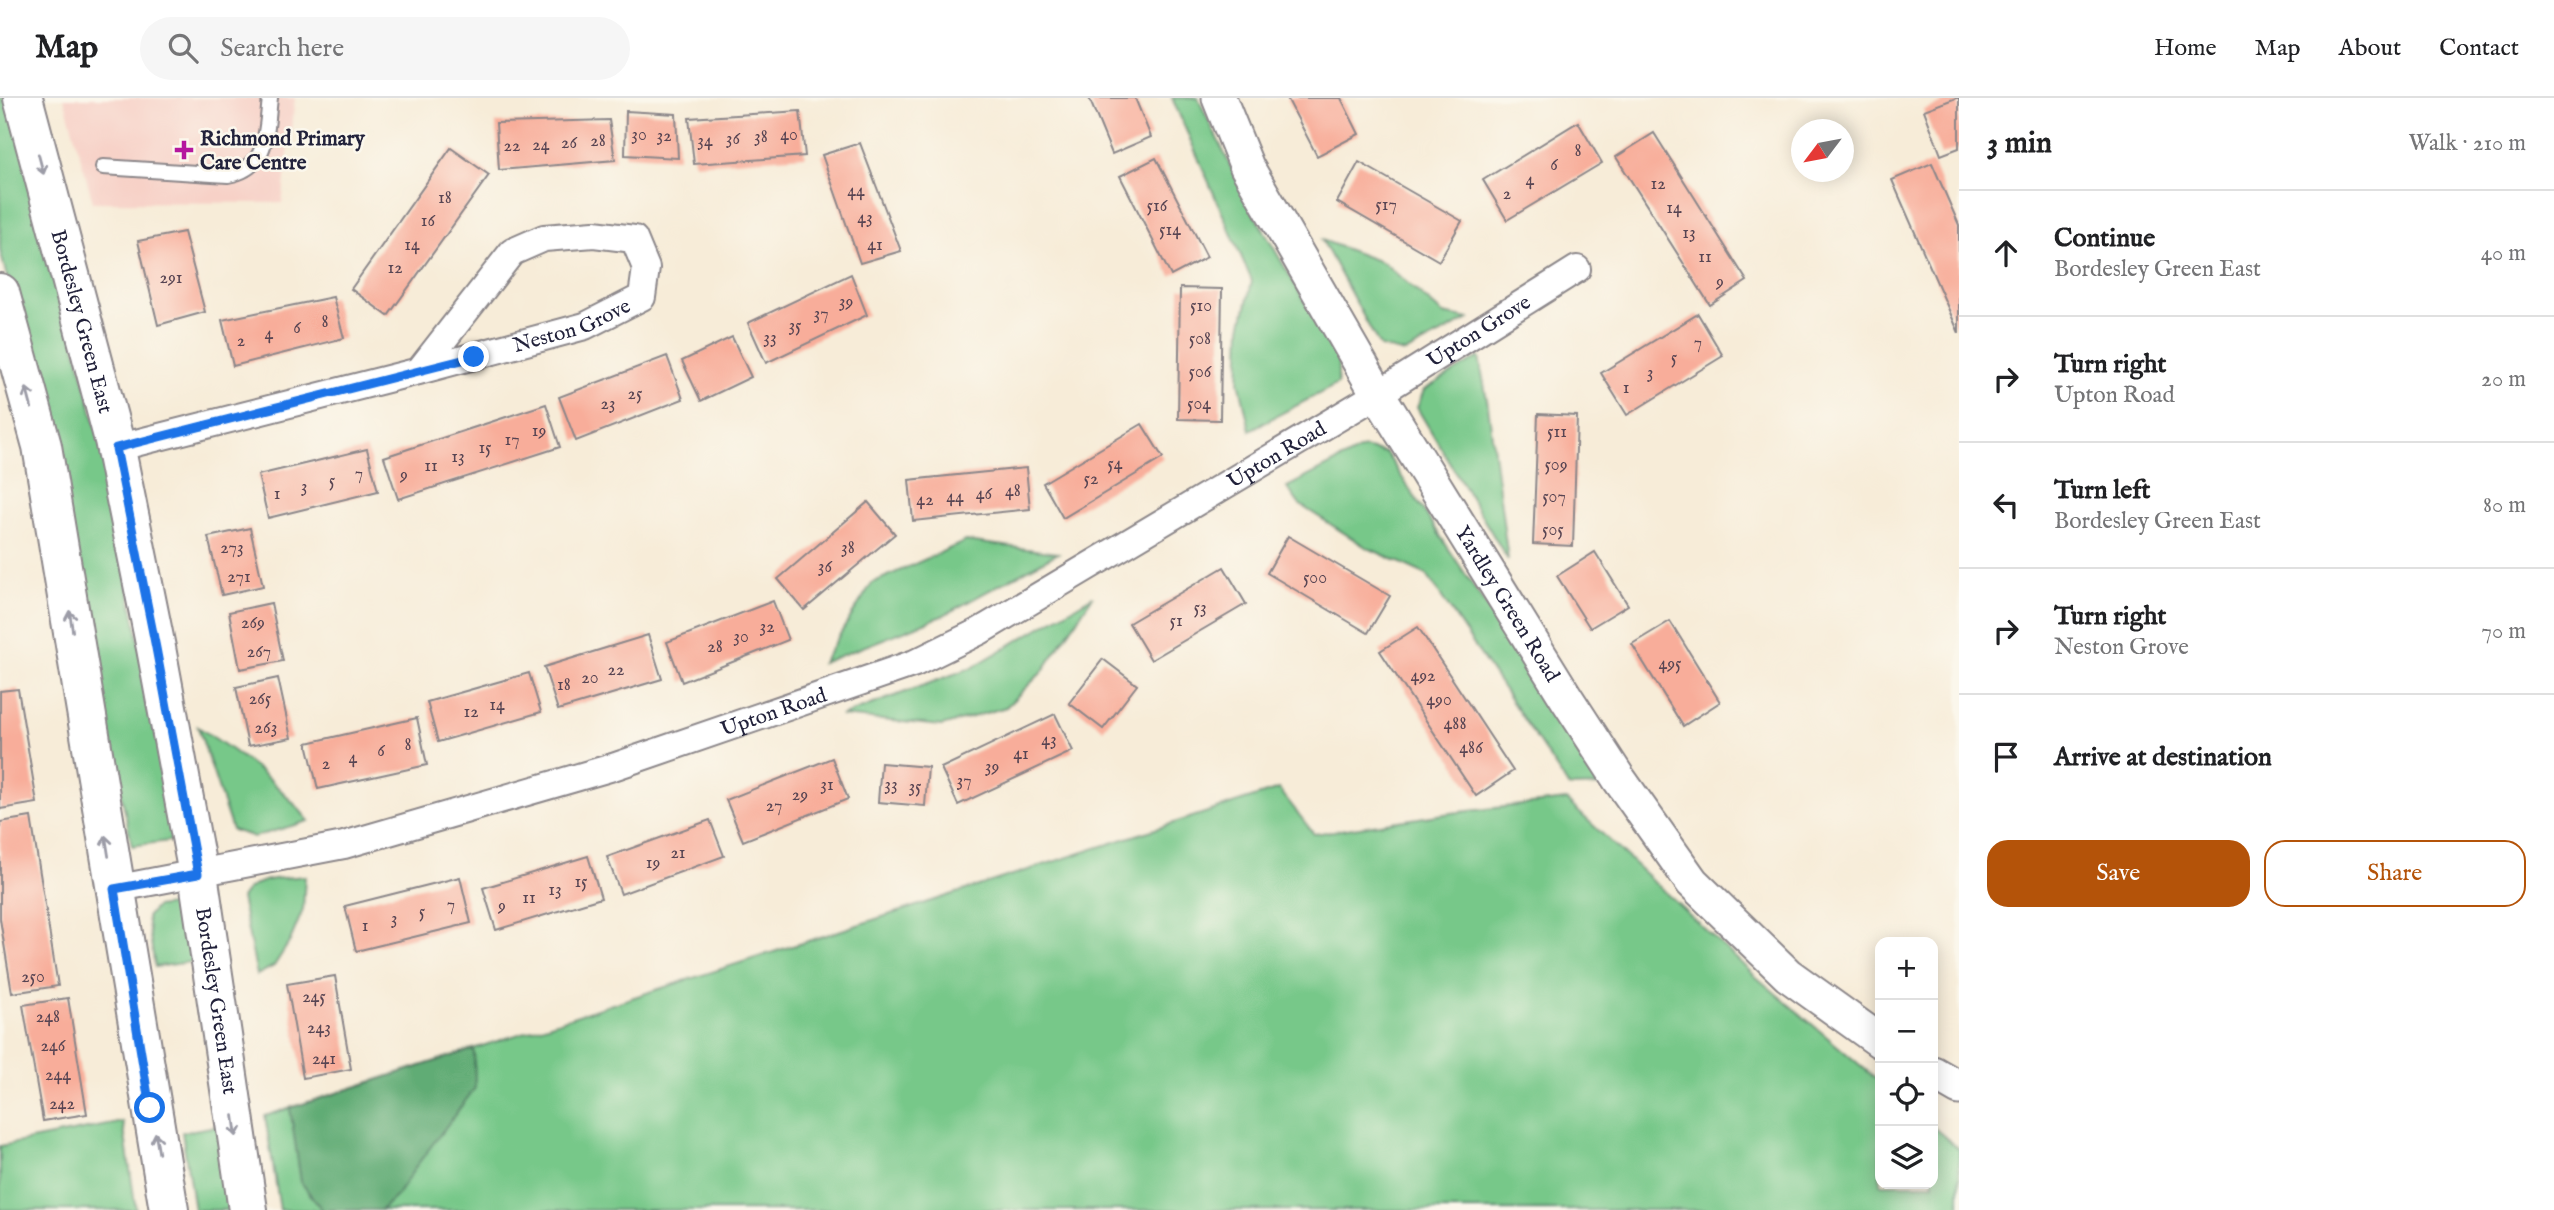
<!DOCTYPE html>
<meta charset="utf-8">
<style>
:root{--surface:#fff;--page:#f6f6f6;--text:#202124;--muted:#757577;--line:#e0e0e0;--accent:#b45309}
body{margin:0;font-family:"IM FELL English",serif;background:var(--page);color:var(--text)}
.controls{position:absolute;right:21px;bottom:21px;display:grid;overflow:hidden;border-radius:14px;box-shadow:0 4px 18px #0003}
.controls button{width:63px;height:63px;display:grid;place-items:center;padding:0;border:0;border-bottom:2px solid var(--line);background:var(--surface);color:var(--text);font:35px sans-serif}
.compass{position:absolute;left:1791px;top:21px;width:63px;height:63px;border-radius:50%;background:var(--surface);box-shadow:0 4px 18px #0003;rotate:238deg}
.stop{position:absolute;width:21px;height:21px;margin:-16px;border:5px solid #1a73e8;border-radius:50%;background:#fff}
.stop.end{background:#1a73e8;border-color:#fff;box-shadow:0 2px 7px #0008}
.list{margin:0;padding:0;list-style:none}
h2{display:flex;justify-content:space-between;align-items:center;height:91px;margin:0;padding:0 28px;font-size:30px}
h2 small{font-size:23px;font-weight:400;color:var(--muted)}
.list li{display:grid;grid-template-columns:46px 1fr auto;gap:21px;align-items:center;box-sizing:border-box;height:126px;padding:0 28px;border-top:2px solid var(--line)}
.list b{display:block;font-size:26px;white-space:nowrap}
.list p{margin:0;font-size:23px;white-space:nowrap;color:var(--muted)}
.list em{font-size:23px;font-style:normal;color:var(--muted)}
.actions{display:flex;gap:14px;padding:21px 28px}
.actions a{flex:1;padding:16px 0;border:2px solid var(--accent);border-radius:21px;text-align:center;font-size:24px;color:var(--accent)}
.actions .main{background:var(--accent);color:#fff}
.icon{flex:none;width:38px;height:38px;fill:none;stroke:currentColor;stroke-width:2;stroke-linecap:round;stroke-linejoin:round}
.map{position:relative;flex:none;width:1959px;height:1112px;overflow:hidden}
header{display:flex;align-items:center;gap:42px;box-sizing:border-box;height:98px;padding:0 35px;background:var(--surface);border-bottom:2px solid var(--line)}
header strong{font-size:33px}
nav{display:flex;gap:38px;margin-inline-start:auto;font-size:24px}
.search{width:490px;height:63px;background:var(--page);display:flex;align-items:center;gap:18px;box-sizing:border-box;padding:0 24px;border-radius:38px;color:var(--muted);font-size:26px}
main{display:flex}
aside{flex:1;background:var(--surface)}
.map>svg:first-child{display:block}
.built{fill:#f7d1c7}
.green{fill:#77c889;stroke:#4c7562;stroke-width:2}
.forest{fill:#61ac75;stroke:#426758;stroke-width:2}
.building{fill:#f8ad9a}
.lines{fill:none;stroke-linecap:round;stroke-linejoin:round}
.service-casing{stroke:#8c878a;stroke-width:18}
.minor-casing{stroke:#8c878a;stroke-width:30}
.tertiary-casing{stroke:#8c878a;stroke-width:37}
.secondary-casing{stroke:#8c878a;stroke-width:42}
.service{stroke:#fff;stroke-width:14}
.minor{stroke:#fff;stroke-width:26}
.tertiary{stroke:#fff;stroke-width:33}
.secondary{stroke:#fff;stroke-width:38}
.oneway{stroke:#9c9ca7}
.route{stroke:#1a73e8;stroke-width:9}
.poi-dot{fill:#b5179e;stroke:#fbf7ec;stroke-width:2.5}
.labels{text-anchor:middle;stroke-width:5;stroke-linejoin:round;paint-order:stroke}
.number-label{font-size:18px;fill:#584553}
.poi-label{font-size:21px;font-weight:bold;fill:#22223b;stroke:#fbf7ec;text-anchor:start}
.street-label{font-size:21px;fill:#22223b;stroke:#fbf7ec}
</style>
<header>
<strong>Map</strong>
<div class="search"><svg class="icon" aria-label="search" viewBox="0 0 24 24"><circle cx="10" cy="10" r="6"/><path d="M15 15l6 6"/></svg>Search here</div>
<nav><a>Home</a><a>Map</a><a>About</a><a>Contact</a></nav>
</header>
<main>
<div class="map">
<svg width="1959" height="1112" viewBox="0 0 1959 1112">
<rect width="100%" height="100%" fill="#fbf7ec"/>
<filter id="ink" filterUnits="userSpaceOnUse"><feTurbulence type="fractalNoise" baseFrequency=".0143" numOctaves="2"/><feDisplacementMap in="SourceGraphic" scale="14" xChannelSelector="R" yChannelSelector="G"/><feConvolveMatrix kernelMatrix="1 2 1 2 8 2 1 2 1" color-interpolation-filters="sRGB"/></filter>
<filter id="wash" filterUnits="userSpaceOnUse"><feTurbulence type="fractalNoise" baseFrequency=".00686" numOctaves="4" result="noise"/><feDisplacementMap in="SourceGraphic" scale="28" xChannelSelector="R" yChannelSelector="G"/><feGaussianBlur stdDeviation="1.57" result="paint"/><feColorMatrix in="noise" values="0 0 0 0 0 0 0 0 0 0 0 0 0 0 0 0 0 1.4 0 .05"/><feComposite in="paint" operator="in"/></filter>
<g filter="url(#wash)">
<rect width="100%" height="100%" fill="#f7ecd8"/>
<path class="built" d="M64 0H295L282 105 93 104Z"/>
<g class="green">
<path d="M0 0H11L102 351 177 742 132 748 50 348 0 152Z"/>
<path d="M1172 0H1198L1249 107 1338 261V286L1250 332 1239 283 1241 230 1252 183Z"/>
<path d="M1322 142 1384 165 1443 216 1469 221 1405 255 1380 249Z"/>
<path d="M1479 259 1488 307 1508 462 1417 310 1424 292Z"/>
<path d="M1363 350 1386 355 1604 688 1569 689 1427 477 1366 449 1299 406 1287 389Z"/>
<path d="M966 443 1058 455 942 518 822 565 872 485Z"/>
<path d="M1093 498 1042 574 1006 609 942 628 841 618 973 569Z"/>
<path d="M198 629C242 658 275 681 309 723L254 739 232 732Z"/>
<path d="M1279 691 1314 736 1451 715 1566 702 1754 877 1880 984V1086H1933V1029L1959 1051V1112H280L265 1018Z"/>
<path d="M305 778 303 812 290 843 274 868 257 877 241 800C254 778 281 781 305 778Z"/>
<path d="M187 805 197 863 155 869 147 819 156 809Z"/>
<path d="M123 1024 136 1112H0V1048Z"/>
<path d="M223 1027 233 1112H194L182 1034Z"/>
</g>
<path class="forest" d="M474 951 475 990 417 1067 397 1097 381 1112H322L301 1084 290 1010Z"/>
<g id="blocks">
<g class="building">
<path d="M1089 0H1135L1151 39 1112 56Z"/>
<path d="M1287 0H1341L1359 36 1317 58Z"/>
<path d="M1956 0H1959V50L1941 57 1924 12Z"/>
<path d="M626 13 676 16 678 60 625 57Z"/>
<path d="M800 13 805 58 694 66 689 20Z"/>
<path d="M609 22 615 62 499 72 496 25Z"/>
<path d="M1578 24 1602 65 1507 122 1483 82Z"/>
<path d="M1654 35 1747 183 1710 207 1616 59Z"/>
<path d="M860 45 901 153 860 165 822 57Z"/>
<path d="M451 50 489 77 388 218 351 191Z"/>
<path d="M1156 60 1207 159 1171 178 1120 78Z"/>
<path d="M1359 64 1462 123 1439 163 1337 104Z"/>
<path d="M1932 65 1959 127V235L1892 82Z"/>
<path d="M184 134 205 214 158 227 138 143Z"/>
<path d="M851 176 867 217 766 265 748 225Z"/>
<path d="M1180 190 1222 191 1220 322 1178 321Z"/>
<path d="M333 199 344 240 233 268 222 222Z"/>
<path d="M1698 216 1723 258 1627 317 1601 275Z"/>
<path d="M732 239 751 279 701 303 682 263Z"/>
<path d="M667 258 683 301 576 343 559 299Z"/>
<path d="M546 306 560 349 398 401 384 359Z"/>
<path d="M1538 316 1577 318 1573 448 1533 446Z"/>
<path d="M1142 326 1163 360 1063 420 1043 385Z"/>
<path d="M367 351 378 393 268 420 258 377Z"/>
<path d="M1026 370 1030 411 913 423 909 382Z"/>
<path d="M868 404 895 436 804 512 778 481Z"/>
<path d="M250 430 263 488 222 497 208 439Z"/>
<path d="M1288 438 1390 498 1368 535 1267 475Z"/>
<path d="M1595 454 1628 507 1590 530 1557 478Z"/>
<path d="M1224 469 1246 506 1151 562 1129 525Z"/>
<path d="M773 503 788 542 682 584 667 544Z"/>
<path d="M271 505 283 563 240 571 229 514Z"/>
<path d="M1670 523 1720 604 1683 628 1632 546Z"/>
<path d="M1418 529 1513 673 1476 698 1380 553Z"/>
<path d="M648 537 662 581 558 612 544 569Z"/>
<path d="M1103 561 1137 587 1103 631 1069 605Z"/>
<path d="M529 575 541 614 438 644 427 604Z"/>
<path d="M278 580 291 640 248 648 236 589Z"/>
<path d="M18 591 37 705 0 711V593Z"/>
<path d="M1055 616 1073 653 958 707 941 670Z"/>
<path d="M417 620 427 667 318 691 307 645Z"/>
<path d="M832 660 848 701 743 743 726 702Z"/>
<path d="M881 665 928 669 925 708 878 704Z"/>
<path d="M31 719 58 888 12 895 0 821V724Z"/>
<path d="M710 722 724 758 621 796 607 759Z"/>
<path d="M588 758 601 800 496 832 483 790Z"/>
<path d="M460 779 471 825 356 853 345 808Z"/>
<path d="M335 878 351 971 303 980 287 886Z"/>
<path d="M68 900 87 1016 43 1023 23 907Z"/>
</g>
</g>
</g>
<g filter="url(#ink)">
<use href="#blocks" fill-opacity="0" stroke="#8c878a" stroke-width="2"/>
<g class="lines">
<g class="service-casing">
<path id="service" d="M103 69 228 77C269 70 266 33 270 0"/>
</g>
<g class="minor-casing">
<g id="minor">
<path id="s1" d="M116 350 419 273 585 228 642 199 646 170 634 141 594 136 544 140 512 154 419 273"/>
<path id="s2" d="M114 791 344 747 613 669 915 565 980 533 1378 296 1577 171"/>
</g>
</g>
<g class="tertiary-casing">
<g id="tertiary">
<path id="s3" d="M1219 0 1247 69 1378 296 1567 601 1619 681 1692 784 1788 877 1880 943"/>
<path d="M1933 975 1959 990"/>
</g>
</g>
<g class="secondary-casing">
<g id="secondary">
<path id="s4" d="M23 0 114 342 156 550 198 776 248 1112"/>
<path d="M0 195 42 348 169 1112"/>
</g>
</g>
<use href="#service" class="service"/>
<use href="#minor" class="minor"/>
<use href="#tertiary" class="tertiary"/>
<use href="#secondary" class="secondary"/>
</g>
<defs><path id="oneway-shaft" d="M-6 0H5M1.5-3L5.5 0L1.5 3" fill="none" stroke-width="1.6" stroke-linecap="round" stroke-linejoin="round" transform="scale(1.75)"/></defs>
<g class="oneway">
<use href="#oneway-shaft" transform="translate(41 66) rotate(75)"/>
<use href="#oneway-shaft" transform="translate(29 300) rotate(-105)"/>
<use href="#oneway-shaft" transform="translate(71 523) rotate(-99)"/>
<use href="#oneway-shaft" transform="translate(107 748) rotate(-99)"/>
<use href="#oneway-shaft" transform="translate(235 1028) rotate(82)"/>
<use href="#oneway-shaft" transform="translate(157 1045) rotate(-100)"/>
</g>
</g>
<g class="lines" filter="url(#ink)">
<path class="route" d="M150 1010 114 791 198 776 156 550 116 350 474 259"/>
</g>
<path class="poi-dot" d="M180.5 41.5h7v7h7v7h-7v7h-7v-7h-7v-7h7z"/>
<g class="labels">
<g class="number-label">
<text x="639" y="42">30</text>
<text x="789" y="42">40</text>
<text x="664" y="43">32</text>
<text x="761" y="44">38</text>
<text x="733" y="46">36</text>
<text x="598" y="48">28</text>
<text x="705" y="48">34</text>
<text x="569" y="50">26</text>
<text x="541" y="52">24</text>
<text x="512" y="53">22</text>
<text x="1578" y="58">8</text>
<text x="1554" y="72">6</text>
<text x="1530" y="87">4</text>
<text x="1658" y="91">12</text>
<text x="856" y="98">44</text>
<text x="1507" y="101">2</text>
<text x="445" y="105">18</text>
<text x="1386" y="112">517</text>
<text x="1157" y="113">516</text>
<text x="1674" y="115">14</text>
<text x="865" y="125">43</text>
<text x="428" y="128">16</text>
<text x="1170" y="137">514</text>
<text x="1689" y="140">13</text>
<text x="412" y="152">14</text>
<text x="875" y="152">41</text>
<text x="1705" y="164">11</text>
<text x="395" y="175">12</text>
<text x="171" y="185">291</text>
<text x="1720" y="189">9</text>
<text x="846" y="209">39</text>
<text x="1201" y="213">510</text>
<text x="821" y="221">37</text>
<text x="325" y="229">8</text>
<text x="795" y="233">35</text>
<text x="297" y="235">6</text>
<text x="269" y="241">4</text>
<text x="770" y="245">33</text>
<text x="1200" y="246">508</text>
<text x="241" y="248">2</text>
<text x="1698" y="250">7</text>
<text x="1674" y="265">5</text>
<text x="1200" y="279">506</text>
<text x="1650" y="280">3</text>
<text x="1626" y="295">1</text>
<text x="635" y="301">25</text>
<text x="608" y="311">23</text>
<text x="1199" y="311">504</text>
<text x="539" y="338">19</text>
<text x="1557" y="339">511</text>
<text x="512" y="347">17</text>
<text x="485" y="355">15</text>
<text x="458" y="364">13</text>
<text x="1115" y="371">54</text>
<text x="1556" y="372">509</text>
<text x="431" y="373">11</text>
<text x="359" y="381">7</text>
<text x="404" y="382">9</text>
<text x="1091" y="386">52</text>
<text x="332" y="388">5</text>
<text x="304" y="394">3</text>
<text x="1013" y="398">48</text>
<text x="277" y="401">1</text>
<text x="984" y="401">46</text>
<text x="955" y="404">44</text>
<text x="1554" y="404">507</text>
<text x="925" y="407">42</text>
<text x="1553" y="437">505</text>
<text x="232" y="455">273</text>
<text x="848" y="455">38</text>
<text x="825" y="474">36</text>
<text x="239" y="484">271</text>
<text x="1315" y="485">500</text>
<text x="1200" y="515">53</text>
<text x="1176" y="528">51</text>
<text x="253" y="530">269</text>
<text x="767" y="534">32</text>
<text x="741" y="544">30</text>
<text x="715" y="554">28</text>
<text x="259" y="559">267</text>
<text x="1670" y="571">495</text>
<text x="616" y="577">22</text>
<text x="1423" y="583">492</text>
<text x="590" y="585">20</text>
<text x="564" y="592">18</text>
<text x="260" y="606">265</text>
<text x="1439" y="607">490</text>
<text x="497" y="612">14</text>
<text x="471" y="619">12</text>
<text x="1455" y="631">488</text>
<text x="266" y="635">263</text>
<text x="1049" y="647">43</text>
<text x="408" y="652">8</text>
<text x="1471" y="655">486</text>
<text x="381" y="658">6</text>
<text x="1021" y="661">41</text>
<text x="353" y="665">4</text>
<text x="326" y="671">2</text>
<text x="992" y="674">39</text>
<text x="964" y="688">37</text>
<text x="827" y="692">31</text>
<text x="891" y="692">33</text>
<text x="915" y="694">35</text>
<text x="800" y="702">29</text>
<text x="774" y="713">27</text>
<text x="678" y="760">21</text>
<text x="653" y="770">19</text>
<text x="581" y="789">15</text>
<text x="555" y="797">13</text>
<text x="529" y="805">11</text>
<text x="451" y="812">7</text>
<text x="502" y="813">9</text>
<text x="422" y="819">5</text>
<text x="394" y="826">3</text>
<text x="365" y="833">1</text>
<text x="33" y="884">250</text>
<text x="314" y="904">245</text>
<text x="48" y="924">248</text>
<text x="319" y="935">243</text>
<text x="53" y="953">246</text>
<text x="324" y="966">241</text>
<text x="58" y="982">244</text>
<text x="62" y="1011">242</text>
</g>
<g class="poi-label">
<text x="200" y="47">Richmond Primary<tspan x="200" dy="24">Care Centre</tspan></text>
</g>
<g class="street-label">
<text dy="7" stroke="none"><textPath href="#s4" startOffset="231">Bordesley Green East</textPath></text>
<text dy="7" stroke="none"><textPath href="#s1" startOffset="472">Neston Grove</textPath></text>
<text dy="7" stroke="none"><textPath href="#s2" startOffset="1488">Upton Grove</textPath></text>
<text dy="7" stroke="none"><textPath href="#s2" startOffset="1251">Upton Road</textPath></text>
<text dy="7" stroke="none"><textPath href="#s3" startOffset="583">Yardley Green Road</textPath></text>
<text dy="7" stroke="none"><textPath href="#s2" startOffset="684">Upton Road</textPath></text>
<text dy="7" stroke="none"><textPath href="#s4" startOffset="924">Bordesley Green East</textPath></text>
</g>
</g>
</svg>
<div class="controls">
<button>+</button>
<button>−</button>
<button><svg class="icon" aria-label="locate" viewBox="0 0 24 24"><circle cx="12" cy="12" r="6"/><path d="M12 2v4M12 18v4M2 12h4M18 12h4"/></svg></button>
<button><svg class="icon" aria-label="layers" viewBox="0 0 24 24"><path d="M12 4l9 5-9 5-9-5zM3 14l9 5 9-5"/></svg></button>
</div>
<svg class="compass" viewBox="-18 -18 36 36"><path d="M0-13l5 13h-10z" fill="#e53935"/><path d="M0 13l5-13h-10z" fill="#757577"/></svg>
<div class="stop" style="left:150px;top:1010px"></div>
<div class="stop end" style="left:474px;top:259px"></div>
</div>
<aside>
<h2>3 min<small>Walk · 210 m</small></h2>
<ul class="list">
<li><svg class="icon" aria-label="ahead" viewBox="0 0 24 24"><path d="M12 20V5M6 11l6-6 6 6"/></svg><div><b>Continue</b><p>Bordesley Green East</p></div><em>40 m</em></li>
<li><svg class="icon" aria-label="right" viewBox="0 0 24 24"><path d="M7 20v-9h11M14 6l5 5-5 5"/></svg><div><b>Turn right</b><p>Upton Road</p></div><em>20 m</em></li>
<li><svg class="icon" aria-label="left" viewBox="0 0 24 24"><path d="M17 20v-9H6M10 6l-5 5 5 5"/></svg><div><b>Turn left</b><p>Bordesley Green East</p></div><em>80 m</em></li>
<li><svg class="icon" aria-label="right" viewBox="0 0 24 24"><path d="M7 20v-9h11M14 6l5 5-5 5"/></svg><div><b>Turn right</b><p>Neston Grove</p></div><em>70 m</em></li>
<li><svg class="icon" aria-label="arrive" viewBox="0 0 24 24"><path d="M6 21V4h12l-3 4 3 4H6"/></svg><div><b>Arrive at destination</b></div></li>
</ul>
<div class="actions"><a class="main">Save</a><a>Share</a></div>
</aside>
</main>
